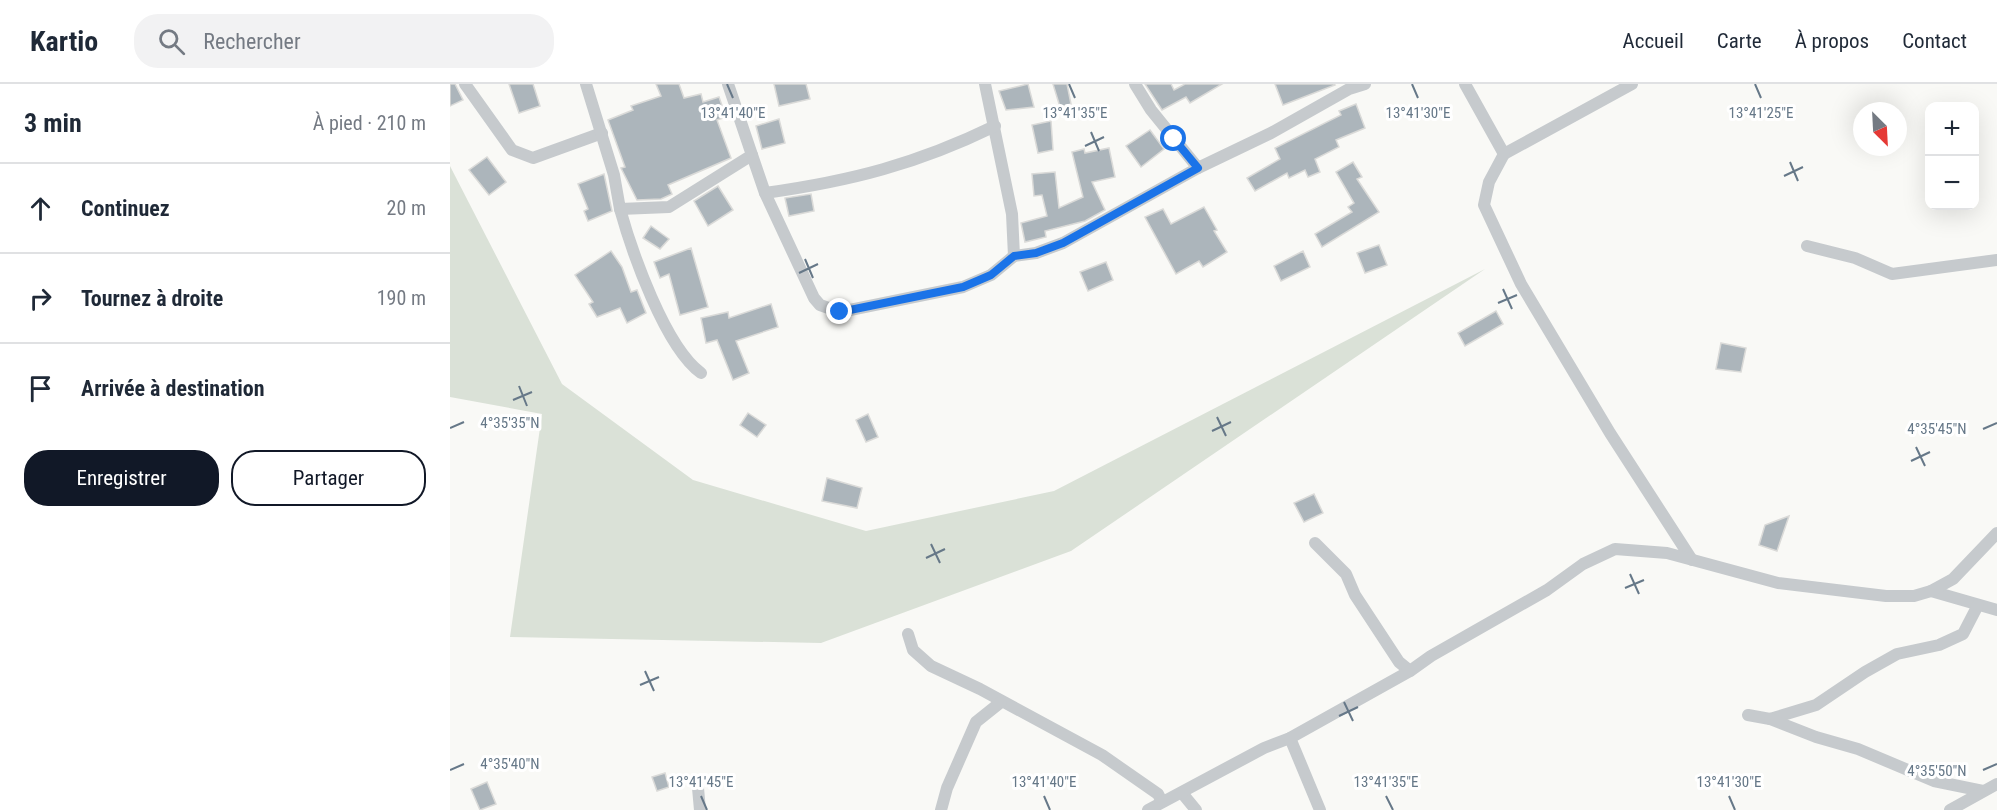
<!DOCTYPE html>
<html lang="fr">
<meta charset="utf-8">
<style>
:root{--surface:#fff;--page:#f2f2f3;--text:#1f2937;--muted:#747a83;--line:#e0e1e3;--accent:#111827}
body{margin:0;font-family:"Roboto Condensed",sans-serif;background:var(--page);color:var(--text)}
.controls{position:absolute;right:18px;top:18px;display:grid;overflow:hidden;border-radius:12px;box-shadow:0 6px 24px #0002}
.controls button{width:54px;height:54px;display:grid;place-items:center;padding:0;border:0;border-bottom:2px solid var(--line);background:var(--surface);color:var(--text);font:30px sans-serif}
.compass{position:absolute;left:1403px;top:18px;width:54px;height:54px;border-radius:50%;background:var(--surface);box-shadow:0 6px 24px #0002;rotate:156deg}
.stop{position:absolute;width:18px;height:18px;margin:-14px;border:4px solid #1a73e8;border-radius:50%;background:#fff}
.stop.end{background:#1a73e8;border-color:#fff;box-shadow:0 2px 6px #0008}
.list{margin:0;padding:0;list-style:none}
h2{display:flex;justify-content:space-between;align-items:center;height:78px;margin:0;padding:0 24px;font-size:26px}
h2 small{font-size:20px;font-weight:400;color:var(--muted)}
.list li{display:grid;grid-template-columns:39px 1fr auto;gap:18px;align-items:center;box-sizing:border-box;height:90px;padding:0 24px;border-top:2px solid var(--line)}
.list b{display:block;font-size:22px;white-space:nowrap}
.list em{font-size:20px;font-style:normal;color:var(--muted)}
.actions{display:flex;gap:12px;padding:18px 24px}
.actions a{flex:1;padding:14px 0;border:2px solid var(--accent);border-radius:24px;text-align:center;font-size:21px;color:var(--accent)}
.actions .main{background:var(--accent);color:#fff}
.icon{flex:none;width:33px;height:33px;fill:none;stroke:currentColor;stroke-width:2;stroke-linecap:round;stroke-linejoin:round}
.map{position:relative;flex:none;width:1547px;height:726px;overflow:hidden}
header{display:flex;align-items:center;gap:36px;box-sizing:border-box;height:84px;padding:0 30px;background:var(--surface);border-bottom:2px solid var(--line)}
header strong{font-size:28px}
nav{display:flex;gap:33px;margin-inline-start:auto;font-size:21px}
.search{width:420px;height:54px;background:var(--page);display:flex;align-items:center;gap:15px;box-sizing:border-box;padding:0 21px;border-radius:24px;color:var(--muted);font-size:22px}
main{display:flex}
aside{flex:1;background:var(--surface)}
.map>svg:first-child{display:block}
.green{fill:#dae1d7}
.building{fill:#acb5bb;stroke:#dadad8;stroke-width:1.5}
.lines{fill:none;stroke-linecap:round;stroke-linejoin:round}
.street{stroke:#c6cacd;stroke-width:12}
.route{stroke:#1a73e8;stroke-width:8}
.ticks{fill:none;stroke:#667888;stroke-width:2}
.ticks-label{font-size:15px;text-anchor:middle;fill:#667888;stroke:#fff;stroke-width:6;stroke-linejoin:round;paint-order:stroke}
</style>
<header>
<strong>Kartio</strong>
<div class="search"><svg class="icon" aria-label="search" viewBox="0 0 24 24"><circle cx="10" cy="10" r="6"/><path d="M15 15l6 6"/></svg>Rechercher</div>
<nav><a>Accueil</a><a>Carte</a><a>À propos</a><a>Contact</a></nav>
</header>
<main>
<aside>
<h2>3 min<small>À pied · 210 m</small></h2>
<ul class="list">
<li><svg class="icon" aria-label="ahead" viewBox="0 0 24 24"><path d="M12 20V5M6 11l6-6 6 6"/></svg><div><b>Continuez</b></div><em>20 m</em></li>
<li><svg class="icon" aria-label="right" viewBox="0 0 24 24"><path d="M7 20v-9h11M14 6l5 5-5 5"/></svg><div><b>Tournez à droite</b></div><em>190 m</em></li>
<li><svg class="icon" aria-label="arrive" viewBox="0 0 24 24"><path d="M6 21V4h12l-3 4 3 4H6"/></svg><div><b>Arrivée à destination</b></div></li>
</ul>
<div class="actions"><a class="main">Enregistrer</a><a>Partager</a></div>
</aside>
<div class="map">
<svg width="1547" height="726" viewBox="0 0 1547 726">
<rect width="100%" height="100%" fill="#f9f9f6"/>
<path class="green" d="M0 82 112 300 243 396 416 447 604 407 1035 185 621 467 371 559 60 553 92 330 0 313Z"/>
<g class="building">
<path d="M0 0H5L13 16 0 22Z"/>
<path d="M59 0H83L90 22 69 29Z"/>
<path d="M206 0H229L234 14 251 10 253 18 269 13 276 33 267 36 281 74 218 101 222 110 211 115 187 116 171 84 175 83 158 36 183 26 181 22 211 12Z"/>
<path d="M324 0H356L360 15 329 22Z"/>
<path d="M578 0 584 23 556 26 549 7Z"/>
<path d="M603 0H617L621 20 610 23Z"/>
<path d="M695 0H721L724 6 735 0H772L740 19 736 13 712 26Z"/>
<path d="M825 0H884L885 1 833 21Z"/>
<path d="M906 20 915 44 886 56 889 63 865 75 870 88 858 93 855 86 839 94 837 89 805 107 797 94 830 75 825 64 891 31 889 27Z"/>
<path d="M329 35 335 59 312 65 306 42Z"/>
<path d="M601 37 603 66 588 69 582 41Z"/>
<path d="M700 46 714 65 691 83 676 62Z"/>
<path d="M659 64 665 93 642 98 655 126 635 137 595 147 596 153 575 158 571 139 597 132 592 111 584 112 582 90 605 88 609 124 633 113 622 68 634 65 635 69Z"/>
<path d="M37 73 56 98 39 111 19 86Z"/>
<path d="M903 78 912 93 907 95 929 128 872 163 865 150 902 128 898 123 904 119 886 88Z"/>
<path d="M154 90 162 127 138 137 134 127 138 125 128 100Z"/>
<path d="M268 102 283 126 258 142 244 117Z"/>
<path d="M361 110 364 127 339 132 335 114Z"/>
<path d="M754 123 767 146 764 147 777 168 753 183 749 177 726 190 695 133 713 125 721 140Z"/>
<path d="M201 142 219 155 210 165 193 154Z"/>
<path d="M929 161 937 181 915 189 907 169Z"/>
<path d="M241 164 258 223 230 231 219 190 210 194 204 178Z"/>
<path d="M161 167 172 183 181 208 187 206 196 229 177 239 170 224 147 233 139 220 143 218 125 191Z"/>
<path d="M853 167 860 183 831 197 824 182Z"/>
<path d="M656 178 663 196 638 207 630 188Z"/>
<path d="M321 220 328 243 286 257 299 289 283 296 267 256 256 259 251 234 278 228 279 234Z"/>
<path d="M1046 227 1053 240 1015 262 1008 249Z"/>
<path d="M1271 259 1296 264 1291 288 1266 285Z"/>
<path d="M298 329 316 341 307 353 290 341Z"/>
<path d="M418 330 428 353 416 358 406 336Z"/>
<path d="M377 394 412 404 407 424 372 417Z"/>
<path d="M864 410 873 429 854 438 844 419Z"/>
<path d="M1339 432 1327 467 1309 461 1315 441Z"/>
<path d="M215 689 219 703 207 707 202 693Z"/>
<path d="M37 698 46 720 30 726 21 705Z"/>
</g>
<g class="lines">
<g class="street">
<path d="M15 0 62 66 83 74 152 49"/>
<path d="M136 0 164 91 170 125 219 123 302 71 278 0"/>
<path d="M535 0 562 130 564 172"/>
<path d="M685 0 701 26 748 84"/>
<path d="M1015 0 1054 70 1182 0"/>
<path d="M1054 70 1039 98 1034 121 1071 200 1160 349 1242 476"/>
<path d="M302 71 315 109 364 214 370 221 390 228 513 203 541 191 564 172 586 169 613 159 748 84 821 49 899 5 915 0"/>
<path d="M315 109C401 97 467 80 545 42"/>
<path d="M170 125C182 168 215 263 251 289"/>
<path d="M1357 162 1405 174 1442 190 1547 176"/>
<path d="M865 459 896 490 905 511 949 578 960 587"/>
<path d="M1481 507 1547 526"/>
<path d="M458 550 463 566 481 582 530 605 652 671 708 710 712 718"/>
<path d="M1298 631 1320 635 1366 621 1415 588 1447 570 1489 561 1513 550 1528 521"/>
<path d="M1320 635 1366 653 1408 665 1484 697 1533 707"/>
<path d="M840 654 870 726"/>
<path d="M248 704 250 726"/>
<path d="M732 709 746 726"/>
<path d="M491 726 497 704 526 638 551 618"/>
<path d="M698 726 814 664 840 654 960 587 981 572 1097 506 1133 480 1165 465 1217 469 1328 499 1436 512H1464L1481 507 1503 495 1547 449"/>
<path d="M1500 726 1547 700"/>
</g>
</g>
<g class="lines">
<path class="route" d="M390 228 513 203 541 191 564 172 586 169 613 159 748 84 724 55"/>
</g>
<path class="ticks" d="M277 0 283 14M619 0 625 14M962 0 968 14M1305 0 1311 14M641 48 649 67M635 62 654 53M1340 78 1348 97M1334 92 1353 83M355 175 363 194M349 189 368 180M1053 205 1062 225M1048 219 1067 211M69 302 77 322M63 316 82 308M767 333 776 352M0 344 14 338M1533 345 1547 339M762 347 781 338M1466 363 1475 382M1461 377 1480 368M481 460 490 479M476 474 495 465M1180 490 1189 510M1175 504 1194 496M195 587 204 607M190 601 209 593M894 618 903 637M889 632 908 623M0 686 14 680M1533 686 1547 680M251 712 257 726M594 712 600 726M936 712 943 726M1279 712 1285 726"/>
<g class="ticks-label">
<text x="283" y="34">13°41'40"E</text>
<text x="625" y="34">13°41'35"E</text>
<text x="968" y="34">13°41'30"E</text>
<text x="1311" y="34">13°41'25"E</text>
<text x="60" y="344">4°35'35"N</text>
<text x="1487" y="350">4°35'45"N</text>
<text x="60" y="685">4°35'40"N</text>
<text x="1487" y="692">4°35'50"N</text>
<text x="251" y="703">13°41'45"E</text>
<text x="594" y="703">13°41'40"E</text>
<text x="936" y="703">13°41'35"E</text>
<text x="1279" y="703">13°41'30"E</text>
</g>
</svg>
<div class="controls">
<button>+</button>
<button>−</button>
</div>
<svg class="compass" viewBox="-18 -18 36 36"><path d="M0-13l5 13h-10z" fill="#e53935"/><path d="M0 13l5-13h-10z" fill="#747a83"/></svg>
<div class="stop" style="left:724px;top:55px"></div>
<div class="stop end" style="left:390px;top:228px"></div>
</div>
</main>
